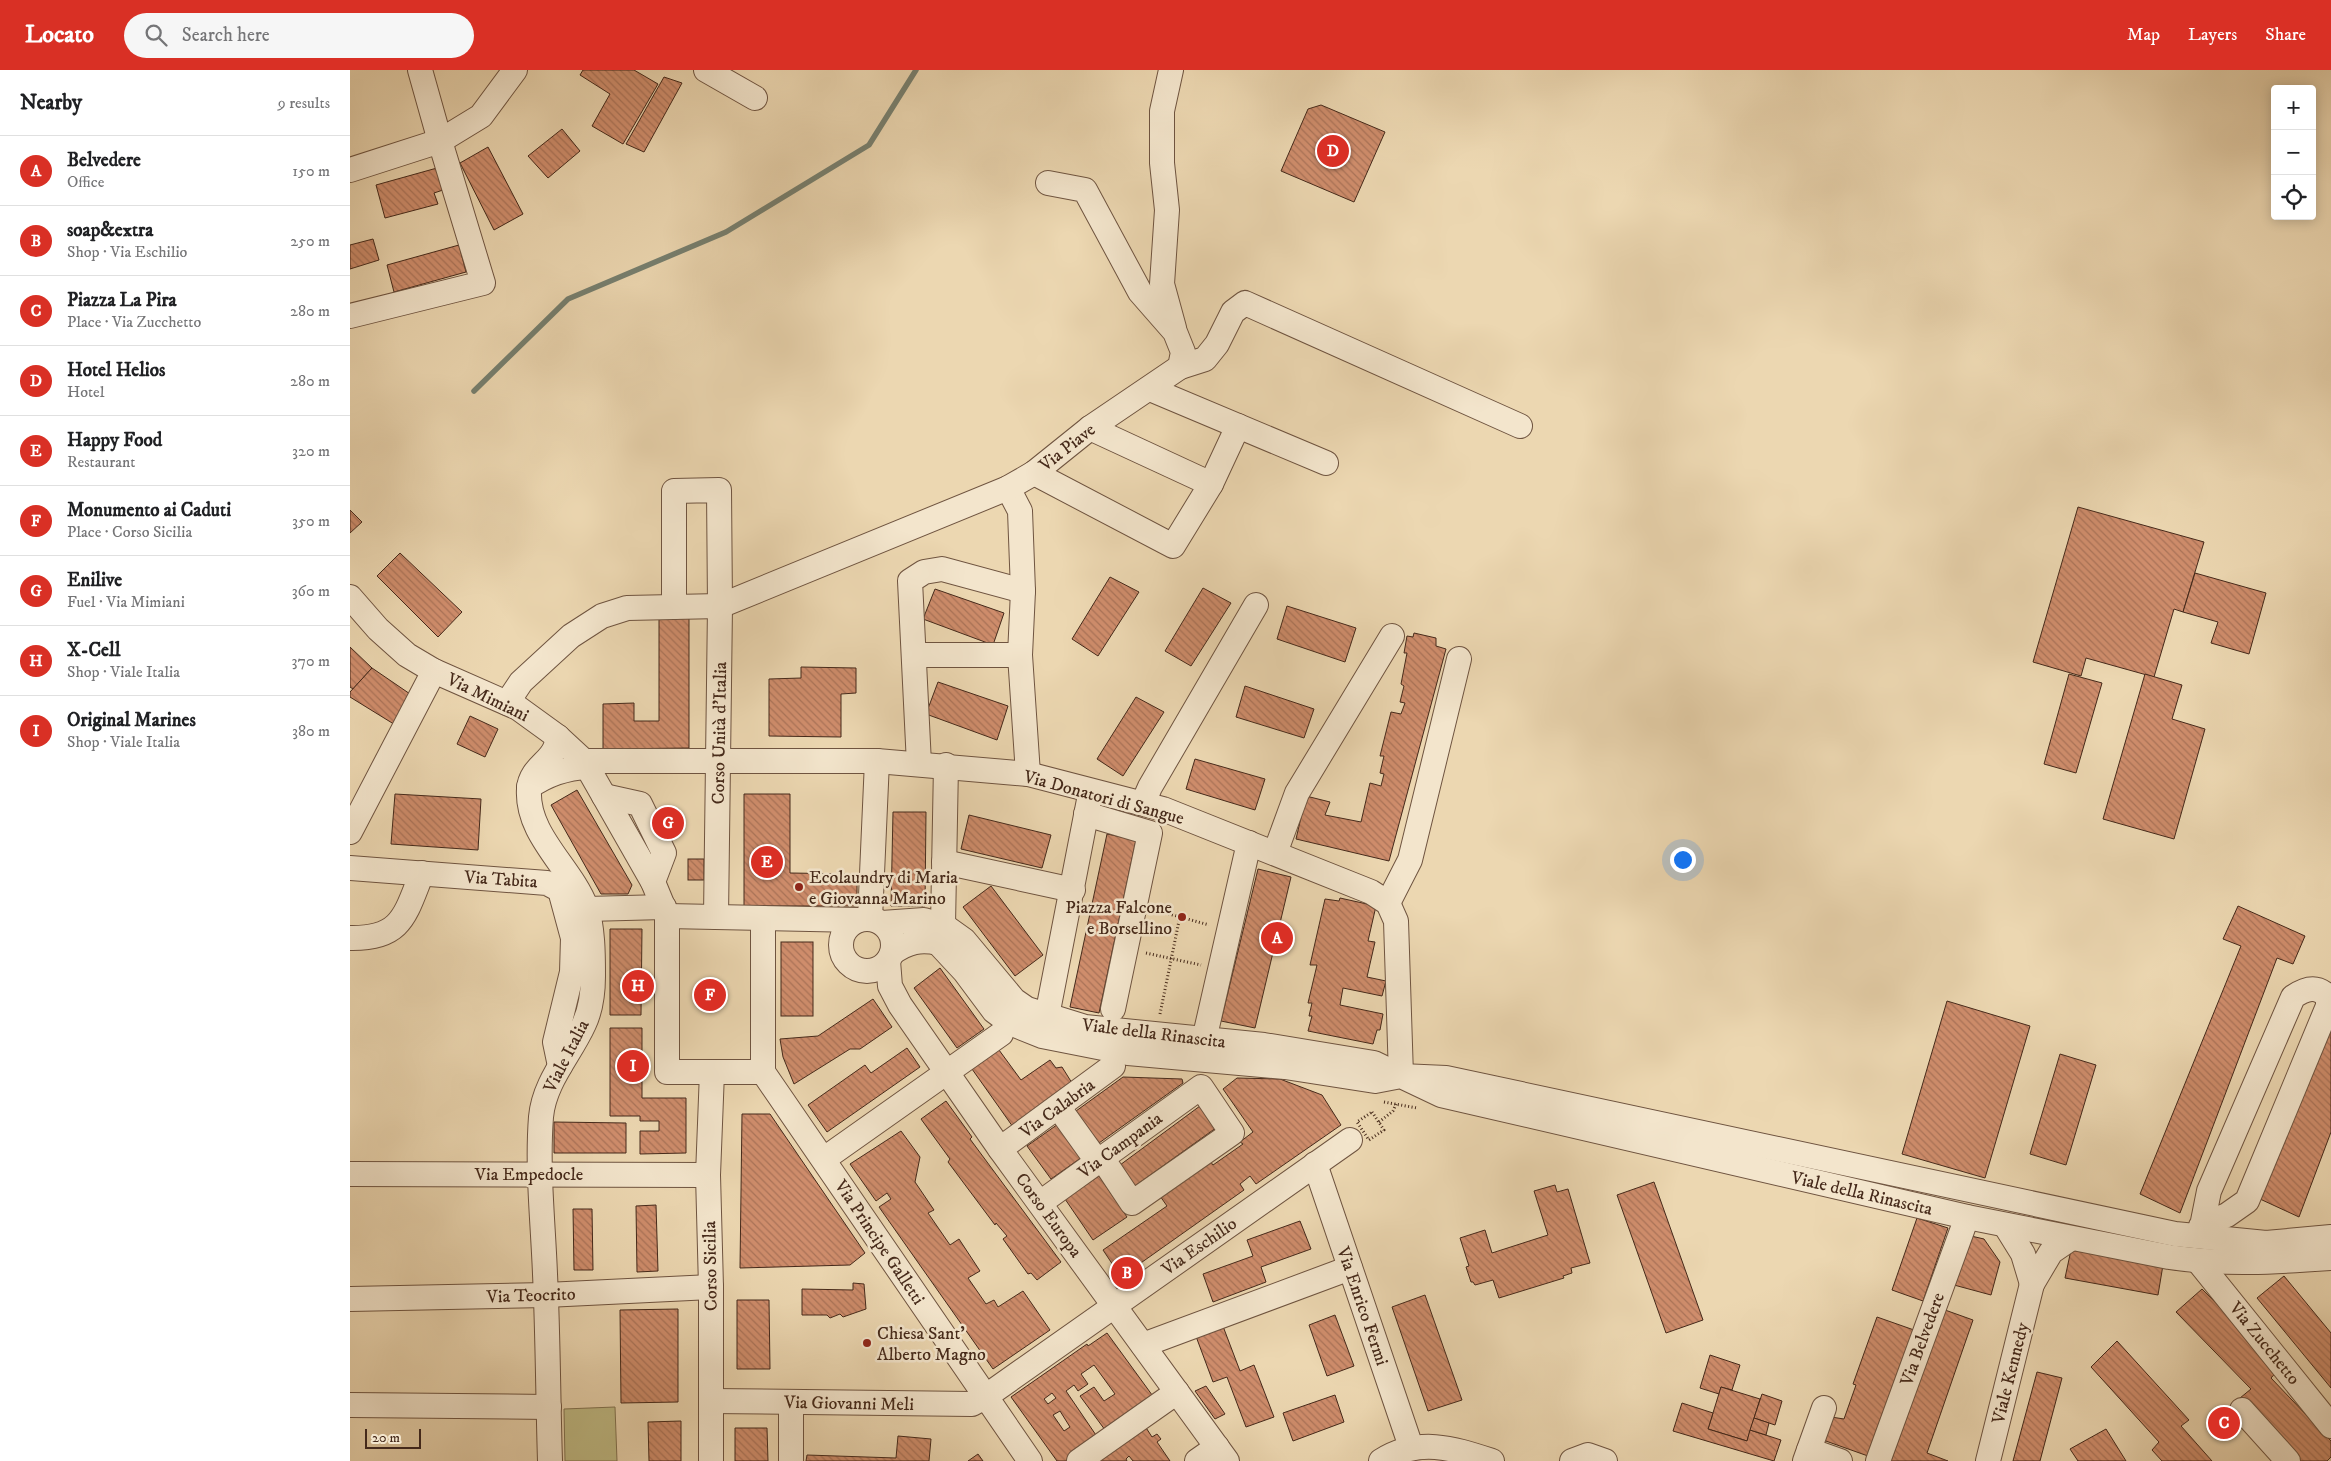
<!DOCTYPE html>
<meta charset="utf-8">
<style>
:root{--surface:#fff;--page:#f6f6f6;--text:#202124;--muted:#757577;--line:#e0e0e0;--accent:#d93025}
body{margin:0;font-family:"IM FELL DW Pica",serif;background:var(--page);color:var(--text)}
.controls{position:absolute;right:15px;top:15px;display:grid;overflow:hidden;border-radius:5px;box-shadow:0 2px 12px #0003}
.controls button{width:45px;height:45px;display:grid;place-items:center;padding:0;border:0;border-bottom:1px solid var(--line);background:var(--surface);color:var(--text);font:25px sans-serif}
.scale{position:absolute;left:15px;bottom:12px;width:56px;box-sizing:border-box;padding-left:5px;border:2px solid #45291a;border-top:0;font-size:14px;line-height:18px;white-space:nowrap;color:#45291a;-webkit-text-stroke:4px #f3e5cc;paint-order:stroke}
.you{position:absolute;left:1332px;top:789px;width:18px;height:18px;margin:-12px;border:4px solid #fff;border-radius:50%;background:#1a73e8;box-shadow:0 0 0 8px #1a73e833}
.badge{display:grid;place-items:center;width:32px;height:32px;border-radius:50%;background:var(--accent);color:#fff;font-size:16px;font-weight:700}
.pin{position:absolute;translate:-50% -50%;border:2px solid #fff;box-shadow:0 1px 5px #0006}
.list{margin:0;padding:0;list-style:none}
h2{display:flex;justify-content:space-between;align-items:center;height:65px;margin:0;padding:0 20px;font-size:21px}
h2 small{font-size:16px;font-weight:400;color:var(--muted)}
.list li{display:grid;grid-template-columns:32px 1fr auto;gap:15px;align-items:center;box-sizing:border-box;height:70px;padding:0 20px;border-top:1px solid var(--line)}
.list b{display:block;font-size:19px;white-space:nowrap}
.list p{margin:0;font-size:16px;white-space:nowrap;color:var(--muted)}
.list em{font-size:16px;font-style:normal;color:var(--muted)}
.icon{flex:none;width:28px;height:28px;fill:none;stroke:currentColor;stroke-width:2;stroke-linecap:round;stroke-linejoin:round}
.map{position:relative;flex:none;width:1981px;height:1391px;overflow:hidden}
header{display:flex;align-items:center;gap:30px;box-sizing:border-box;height:70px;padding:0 25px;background:var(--accent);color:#fff}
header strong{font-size:24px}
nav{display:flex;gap:28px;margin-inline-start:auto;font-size:18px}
.search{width:350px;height:45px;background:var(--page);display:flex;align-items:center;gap:12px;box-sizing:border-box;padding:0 18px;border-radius:28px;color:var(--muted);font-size:19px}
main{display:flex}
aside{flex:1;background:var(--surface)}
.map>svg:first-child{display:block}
.park{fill:#c0bc86;stroke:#827250}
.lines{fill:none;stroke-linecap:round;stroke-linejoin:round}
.stream{stroke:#778070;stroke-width:5.5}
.building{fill:url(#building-back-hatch);stroke:#45291a;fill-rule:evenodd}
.minor-casing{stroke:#6f5440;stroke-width:26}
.path{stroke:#45291a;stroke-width:3;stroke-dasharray:1 2.5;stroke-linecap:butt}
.minor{stroke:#f3e5cc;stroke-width:24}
.poi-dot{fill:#8f2418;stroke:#f3e5cc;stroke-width:2}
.labels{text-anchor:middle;stroke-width:5;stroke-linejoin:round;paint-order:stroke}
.street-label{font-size:18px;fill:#45291a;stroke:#f3e5cc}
.poi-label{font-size:18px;fill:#45291a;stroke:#f3e5cc;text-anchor:start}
</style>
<header>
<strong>Locato</strong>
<div class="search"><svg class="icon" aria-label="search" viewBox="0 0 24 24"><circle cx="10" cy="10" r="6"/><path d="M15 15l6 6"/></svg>Search here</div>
<nav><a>Map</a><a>Layers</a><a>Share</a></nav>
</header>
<main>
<aside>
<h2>Nearby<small>9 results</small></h2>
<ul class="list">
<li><span class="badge">A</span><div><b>Belvedere</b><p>Office</p></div><em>150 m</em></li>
<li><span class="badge">B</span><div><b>soap&amp;extra</b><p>Shop · Via Eschilio</p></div><em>250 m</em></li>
<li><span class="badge">C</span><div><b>Piazza La Pira</b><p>Place · Via Zucchetto</p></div><em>280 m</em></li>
<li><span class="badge">D</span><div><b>Hotel Helios</b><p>Hotel</p></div><em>280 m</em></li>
<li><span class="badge">E</span><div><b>Happy Food</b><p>Restaurant</p></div><em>320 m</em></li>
<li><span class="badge">F</span><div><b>Monumento ai Caduti</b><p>Place · Corso Sicilia</p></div><em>350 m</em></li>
<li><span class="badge">G</span><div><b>Enilive</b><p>Fuel · Via Mimiani</p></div><em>360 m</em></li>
<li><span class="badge">H</span><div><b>X-Cell</b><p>Shop · Viale Italia</p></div><em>370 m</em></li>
<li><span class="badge">I</span><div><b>Original Marines</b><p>Shop · Viale Italia</p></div><em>380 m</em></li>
</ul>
</aside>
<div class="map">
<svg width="1981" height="1391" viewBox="0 0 1981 1391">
<defs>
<pattern id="building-back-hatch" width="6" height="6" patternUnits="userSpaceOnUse" patternTransform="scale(1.25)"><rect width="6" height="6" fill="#cf8d6c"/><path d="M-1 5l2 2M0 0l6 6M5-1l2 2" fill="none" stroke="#aa7358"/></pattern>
</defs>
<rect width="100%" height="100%" fill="#ecd7b1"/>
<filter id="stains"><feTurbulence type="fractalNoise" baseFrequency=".004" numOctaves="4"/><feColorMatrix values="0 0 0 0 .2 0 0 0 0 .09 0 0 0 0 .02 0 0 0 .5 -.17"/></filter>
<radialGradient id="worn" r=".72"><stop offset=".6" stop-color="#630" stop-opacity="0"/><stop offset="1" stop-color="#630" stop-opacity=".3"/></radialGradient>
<path class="park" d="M265 1337 267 1391H215L214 1339Z"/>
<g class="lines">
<path class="stream" d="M124 321 218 229 376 162 519 75 566 0"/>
</g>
<g class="building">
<path d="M233 0H284L308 14 273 74 242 56 260 24 230 5Z"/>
<path d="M314 7 332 13 294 82 276 74Z"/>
<path d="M971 35 1035 62 1004 132 931 101 958 39Z"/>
<path d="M212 59 230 81 198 108 178 86Z"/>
<path d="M138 77 173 144 144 160 110 93Z"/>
<path d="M87 98 93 120 84 123 88 134 35 148 26 115Z"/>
<path d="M23 169 29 190 0 199V175Z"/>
<path d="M109 175 116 202 44 222 37 195Z"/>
<path d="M1728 437 1854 472 1833 542 1824 539 1804 607 1736 588 1731 606 1683 592Z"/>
<path d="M0 440 12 452 0 463Z"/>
<path d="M50 483 112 542 88 567 27 506Z"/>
<path d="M1845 503 1916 523 1899 584 1861 573 1868 552 1833 542Z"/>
<path d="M760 507 789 522 748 586 722 569Z"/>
<path d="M853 518 881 533 841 596 815 581Z"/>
<path d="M585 519 654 543 643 575 573 549Z"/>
<path d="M937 536 1006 558 995 592 927 569Z"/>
<path d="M309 547H339V678L253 679V634L284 633V651H309Z"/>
<path d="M1064 563 1086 568V576L1096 579 1039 791 946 769 956 726 980 732 975 745 1011 752 1020 713 1031 716 1034 704 1030 703 1034 686H1030L1041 642 1051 644 1055 633 1050 632 1054 616 1051 614 1057 583H1054L1057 566 1063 567Z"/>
<path d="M0 577 22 598 3 619 0 617Z"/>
<path d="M451 597 506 598V623L491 624V667L419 666V609L451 608Z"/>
<path d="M22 598 63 626 47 656 0 627V622Z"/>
<path d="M1719 604 1752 613 1726 703 1694 694Z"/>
<path d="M1795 604 1832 615 1822 649 1855 659 1824 769 1753 749Z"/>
<path d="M588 612 658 636 647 670 576 644Z"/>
<path d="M895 616 964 639 954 668 886 647Z"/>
<path d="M786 627 814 642 773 706 747 689Z"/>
<path d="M120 646 148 659 135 687 107 674Z"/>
<path d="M845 689 915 709 905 740 836 719Z"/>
<path d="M227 720 282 815 278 824H251L201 735Z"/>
<path d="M45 724 131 729 128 780 41 774Z"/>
<path d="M394 724H440V803L507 804V836H394Z"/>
<path d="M329 739 334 760 312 766 307 745Z"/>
<path d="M543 742H576L575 836H541Z"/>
<path d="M619 745 701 765 692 798 611 779Z"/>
<path d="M757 764 786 770 749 943 720 937Z"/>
<rect x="338" y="789" width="16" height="21"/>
<path d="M908 799 941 807 905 958 871 951Z"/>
<path d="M641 816 693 885 665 906 613 837Z"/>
<path d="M990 828 1026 836 1018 871 1025 872 1017 907 1036 911 1032 926 993 918 990 935 1033 944 1030 960H1027L1023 974 958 961 962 946H959L962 933H958L967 895H960L975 829 989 831Z"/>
<path d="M1888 836 1955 866 1943 894 1927 888 1830 1143 1790 1124 1891 876 1873 869Z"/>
<path d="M260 859H292L291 945H260Z"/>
<rect x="431" y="872" width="32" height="74"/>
<path d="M590 898 634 959 607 978 564 918Z"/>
<path d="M523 929 542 957 510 979H500L444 1014 433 987 430 969 468 966Z"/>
<path d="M1597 931 1680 956 1635 1108 1552 1084Z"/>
<path d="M1981 950V1062L1949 1147 1910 1129Z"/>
<path d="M260 958H292V1028H336V1083L290 1084V1061H309V1051H290V1046H260Z"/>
<path d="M557 978 570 997 477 1062 458 1035 515 995 521 1003Z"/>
<path d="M649 980 671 1010 700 990 706 998 712 997 722 1013 663 1057 622 999Z"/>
<path d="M1710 984 1746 995 1716 1095 1680 1084Z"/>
<path d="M773 1007 832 1009 833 1013 749 1073 726 1041Z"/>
<path d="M887 1008 930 1009 972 1025 991 1055 906 1114 900 1106 890 1114 894 1120 771 1207 753 1180 817 1136 810 1126 860 1091 863 1095 893 1074 890 1072 903 1062 873 1019Z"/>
<path d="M596 1031 622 1067 620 1069 711 1192 687 1210 681 1203 678 1204 653 1169 657 1166 646 1153 645 1155 598 1092 600 1089 571 1049Z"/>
<path d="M854 1033 870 1055 785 1116 770 1095Z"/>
<path d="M392 1044H420L515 1183 500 1195 390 1198Z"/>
<path d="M204 1052 276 1053V1083H204Z"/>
<path d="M711 1052 735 1085 701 1109 677 1076Z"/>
<path d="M551 1061 570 1087 565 1112 584 1140 578 1143 600 1175 609 1169 630 1201 618 1208 636 1234 644 1230 648 1237 673 1221 700 1260 643 1299 529 1137 541 1129 537 1123 526 1131 500 1094Z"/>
<path d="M749 1106 777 1147 743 1170 715 1129Z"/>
<path d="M1304 1112 1353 1250 1316 1263 1267 1125Z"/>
<path d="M1205 1115 1207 1122 1218 1119 1240 1193 1221 1198 1222 1203 1213 1206 1214 1208 1149 1228 1143 1210 1125 1215 1123 1212H1121L1116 1197 1119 1196 1110 1168 1135 1160 1142 1183 1198 1165 1184 1121Z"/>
<path d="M306 1135 308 1201 287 1202 286 1136Z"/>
<path d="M223 1139H242L243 1200H224Z"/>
<path d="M1567 1148 1598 1158 1573 1231 1542 1220Z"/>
<path d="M950 1151 961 1179 911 1197 916 1212 863 1232 853 1204 903 1186 897 1170Z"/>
<path d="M1621 1166 1634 1169 1650 1192 1641 1225 1604 1215Z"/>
<path d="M1721 1180 1813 1195 1808 1225 1715 1208Z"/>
<path d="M1934 1206 1981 1263V1318L1907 1228Z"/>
<path d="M503 1213 514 1214 516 1239 493 1247 490 1244 480 1248 477 1245H452V1219L503 1220Z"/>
<path d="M1852 1219 1930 1298 1921 1308 1981 1371V1387L1977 1391H1951L1890 1328 1901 1319 1826 1242Z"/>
<path d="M1075 1225 1112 1330 1078 1341 1042 1237Z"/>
<path d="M387 1230H419L420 1299H387Z"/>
<path d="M328 1239V1332L271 1333 270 1240Z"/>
<path d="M1595 1240 1623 1250 1577 1383 1598 1391H1541Z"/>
<path d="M985 1245 1004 1296 977 1306 959 1255Z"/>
<path d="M1527 1247 1564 1260 1518 1386 1473 1370 1481 1347 1494 1349 1506 1315 1503 1314Z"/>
<path d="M871 1251 890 1301 904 1295 924 1347 896 1357 877 1307 863 1312 844 1261Z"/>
<path d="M757 1263 805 1329 758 1364 730 1326 744 1317 754 1331 765 1324 744 1295 731 1304 738 1314 728 1321 724 1315 716 1321 750 1371 722 1391H707L661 1327 737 1274 738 1276ZM702 1323 706 1328 698 1334 694 1329ZM710 1341 720 1357 714 1361 703 1345Z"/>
<path d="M1767 1271 1839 1350 1831 1356 1862 1391H1812L1802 1380 1809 1372 1741 1297Z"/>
<path d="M1360 1285 1390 1295 1382 1320 1371 1317 1369 1324 1350 1318Z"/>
<path d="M1687 1302 1712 1308 1690 1391H1663Z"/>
<path d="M856 1316 875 1344 865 1349 845 1321Z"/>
<path d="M1371 1317 1410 1329 1397 1371 1358 1359Z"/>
<path d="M1412 1324 1432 1331 1425 1355 1404 1348Z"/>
<path d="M985 1325 994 1352 943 1371 933 1343Z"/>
<path d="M1332 1333 1363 1343 1358 1359 1397 1371 1400 1360 1431 1370 1424 1391 1323 1361Z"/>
<path d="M1404 1348 1419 1353 1416 1365 1400 1360Z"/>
<path d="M331 1351V1391H299L298 1352Z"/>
<path d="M793 1353 802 1367 807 1364 811 1369 807 1372 820 1391H783L779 1386 776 1389 777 1391H738Z"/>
<path d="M385 1358H417L418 1391H385Z"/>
<path d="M1756 1359 1776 1391H1728L1720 1379Z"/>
<path d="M548 1366 581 1369 579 1391H456L457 1385 546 1388Z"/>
<path d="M628 1384 633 1391H618Z"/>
</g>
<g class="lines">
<g class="minor-casing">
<g id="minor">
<path d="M356 0 405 28"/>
<path d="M821 0 812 41V93L817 140 812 214 824 258"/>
<path d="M0 100 90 71 131 46 165 0"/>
<path d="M0 246 133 213 90 71 70 0"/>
<path d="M830 297 855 289 867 274 883 242 895 233 1170 356"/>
<path d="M800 319 976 393"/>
<path d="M684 403 823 476 861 414 740 358"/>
<path d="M861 414 888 356"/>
<path d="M658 418 670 441 673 521 670 585 678 704"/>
<path d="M0 527 28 559 57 585 84 601 168 638 208 667 234 691 303 812 317 846V1002H413V848"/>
<path d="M324 537V421L369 420 370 536 366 847"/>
<path d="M564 585H670"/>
<path d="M157 633 171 612 221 566 252 546 277 538 370 536 658 418 684 403 740 358 830 297 833 282 825 262 790 222 735 120 698 113"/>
<path d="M234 691H527L678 704 813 739 1021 822 1038 833 1046 851 1051 1006"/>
<path d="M569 694 560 511 574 502 592 499 673 521"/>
<path d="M179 717C197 704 216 698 238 697"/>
<path d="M254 726 290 734 314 783 303 812"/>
<path d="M793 733 800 717 906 535"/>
<path d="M736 744 800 763 763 939"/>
<path d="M0 762 84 601"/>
<path d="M925 783 947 723 1042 566"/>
<path d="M594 792 723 820"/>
<path d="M0 798 197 813 210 820 223 868 222 902 205 972 210 996"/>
<path d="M1038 833 1060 790 1109 589"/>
<path d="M237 839 314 837"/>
<path d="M317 846 508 850"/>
<circle cx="517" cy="875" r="26"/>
<path d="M520 849 527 691"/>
<path d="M532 853 574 850 593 855 614 870 664 930 677 939 735 957 914 975 1024 993 1051 1006 1096 1008 1825 1164 1916 1173 1981 1167"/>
<path d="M593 855 596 695"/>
<path d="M0 868C52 869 55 845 72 803"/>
<path d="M542 883C558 872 570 869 588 873L615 902 644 941 660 953 692 966 778 983 935 997 1025 1011 1051 1006 1091 1025 1617 1147 1819 1187C1873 1195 1926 1192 1981 1188"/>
<path d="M538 891 540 916 550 935 650 1079 877 1391"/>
<path d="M697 946 739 730"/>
<path d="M854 970 899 773"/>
<path d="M413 1002 680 1391"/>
<path d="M709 1038 747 1091"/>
<path d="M650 1079 763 996"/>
<path d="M474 1089 651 964"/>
<path d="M965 1094 1061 1377"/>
<path d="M0 1104 358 1105"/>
<path d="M690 1133 851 1017 882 1063 782 1133 752 1088"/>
<path d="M1655 1155 1673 1184 1682 1214 1701 1182 1720 1169"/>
<path d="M1850 1166 1859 1121 1943 927C1956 918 1967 915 1978 927V936L1897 1131 1877 1145 1851 1156"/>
<path d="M1848 1191 1981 1356"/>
<path d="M0 1229 196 1225 361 1217"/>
<path d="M793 1275 1000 1198"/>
<path d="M361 1331 622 1334 635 1327 1000 1070"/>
<path d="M0 1335 199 1337"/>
<path d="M1892 1340 1938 1391"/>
<path d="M1459 1380 1490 1391"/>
<path d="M200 1391C198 1329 198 1266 195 1204 193 1152 187 1099 191 1047 194 1012 220 985 234 954 241 939 243 922 243 906 243 885 243 857 236 837 221 797 176 765 179 719 180 699 200 692 205 678 207 675 207 670 208 667"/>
<path d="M361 1391V1217L358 1105 362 1002"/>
<path d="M441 1391V1332"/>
<path d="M729 1391 827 1322"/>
<path d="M847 1391 867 1377"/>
<path d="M1031 1391C1069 1367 1102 1378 1142 1391"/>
<path d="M1222 1391 1238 1385 1255 1391"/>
<path d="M1455 1391 1474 1338"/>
<path d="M1528 1391 1617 1147"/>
<path d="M1638 1391 1682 1214"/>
</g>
</g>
<g class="path">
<path d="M805 840 859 855"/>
<path d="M796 883 851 895"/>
<path d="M810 944 830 846"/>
<path d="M1034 1032 1067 1038"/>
<path d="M1022 1042 1034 1060 1019 1070 1007 1052Z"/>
<path d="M1029 1052 1043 1041 1046 1034"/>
</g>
<use href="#minor" class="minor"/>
</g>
<g class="poi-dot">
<circle cx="449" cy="817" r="5"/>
<circle cx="832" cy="847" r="5"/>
<circle cx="517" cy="1273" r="5"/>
</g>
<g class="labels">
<g class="street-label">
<text transform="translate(717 377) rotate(-38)" y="6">Via Piave</text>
<text transform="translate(138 627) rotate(26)" y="6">Via Mimiani</text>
<text transform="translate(369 663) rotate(-89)" y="6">Corso Unità d'Italia</text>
<text transform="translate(754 727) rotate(15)" y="6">Via Donatori di Sangue</text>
<text transform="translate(151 809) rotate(4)" y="6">Via Tabita</text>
<text transform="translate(804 963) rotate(7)" y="6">Viale della Rinascita</text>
<text transform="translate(216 986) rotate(-63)" y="6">Viale Italia</text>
<text transform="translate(707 1038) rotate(-36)" y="6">Via Calabria</text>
<text transform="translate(770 1075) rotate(-36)" y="6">Via Campania</text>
<text x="179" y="1110">Via Empedocle</text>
<text transform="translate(1512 1123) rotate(13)" y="6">Viale della Rinascita</text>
<text transform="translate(699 1145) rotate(54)" y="6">Corso Europa</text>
<text transform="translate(530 1172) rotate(56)" y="6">Via Principe Galletti</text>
<text transform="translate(849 1176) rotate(-35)" y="6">Via Eschilio</text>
<text transform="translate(360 1196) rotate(-91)" y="6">Corso Sicilia</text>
<text transform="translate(181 1225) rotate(-2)" y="6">Via Teocrito</text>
<text transform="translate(1013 1236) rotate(71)" y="6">Via Enrico Fermi</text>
<text transform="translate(1572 1269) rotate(-70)" y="6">Via Belvedere</text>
<text transform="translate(1915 1273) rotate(51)" y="6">Via Zucchetto</text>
<text transform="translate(1660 1303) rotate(-76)" y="6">Viale Kennedy</text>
<text transform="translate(499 1333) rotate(1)" y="6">Via Giovanni Meli</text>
</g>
<g class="poi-label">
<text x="459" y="813">Ecolaundry di Maria<tspan x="459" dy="21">e Giovanna Marino</tspan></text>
<text x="822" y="843" text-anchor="end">Piazza Falcone<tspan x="822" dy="21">e Borsellino</tspan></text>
<text x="527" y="1269">Chiesa Sant'<tspan x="527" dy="21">Alberto Magno</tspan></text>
</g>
</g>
<rect width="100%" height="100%" filter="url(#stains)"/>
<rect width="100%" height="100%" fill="url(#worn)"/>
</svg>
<div class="controls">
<button>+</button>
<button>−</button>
<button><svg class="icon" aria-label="locate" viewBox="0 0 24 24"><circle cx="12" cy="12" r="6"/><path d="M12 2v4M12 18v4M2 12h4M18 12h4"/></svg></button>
</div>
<div class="scale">20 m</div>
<div class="you"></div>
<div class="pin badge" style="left:927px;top:868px">A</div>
<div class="pin badge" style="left:777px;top:1203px">B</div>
<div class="pin badge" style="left:1874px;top:1353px">C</div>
<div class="pin badge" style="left:983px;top:81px">D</div>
<div class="pin badge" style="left:417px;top:792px">E</div>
<div class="pin badge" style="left:360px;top:925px">F</div>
<div class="pin badge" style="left:318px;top:753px">G</div>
<div class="pin badge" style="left:288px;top:916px">H</div>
<div class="pin badge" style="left:283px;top:996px">I</div>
</div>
</main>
